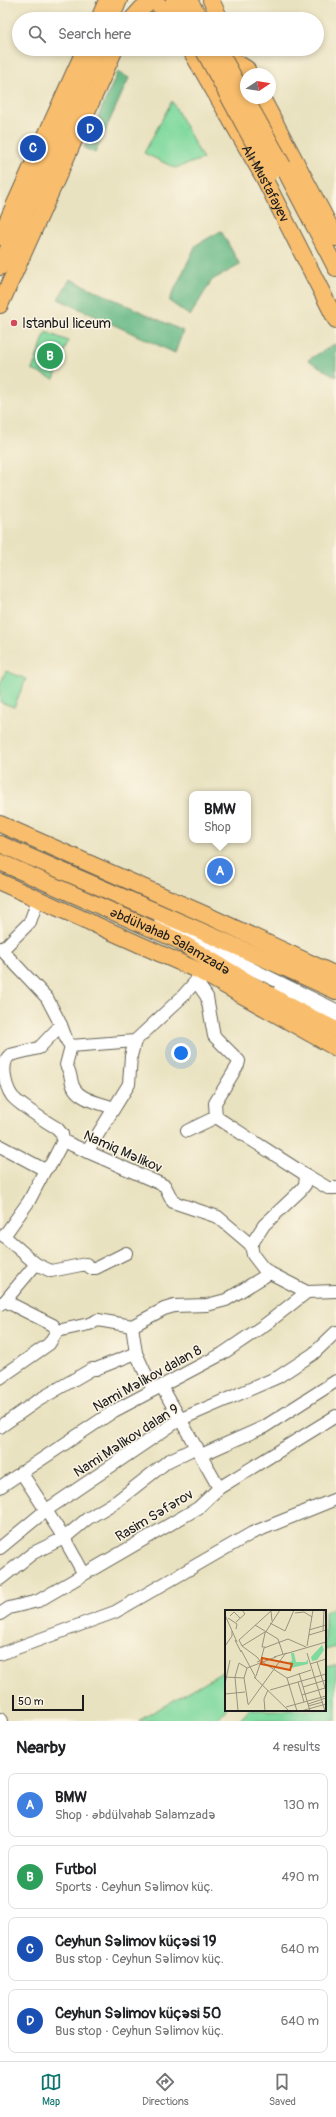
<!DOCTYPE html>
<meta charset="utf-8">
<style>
:root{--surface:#fff;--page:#f6f6f6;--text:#202124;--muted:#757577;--line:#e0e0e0;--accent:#0f766e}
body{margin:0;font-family:Pangolin,sans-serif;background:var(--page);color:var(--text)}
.compass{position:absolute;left:240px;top:68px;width:36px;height:36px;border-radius:50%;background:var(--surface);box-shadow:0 2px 6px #0003;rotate:78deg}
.scale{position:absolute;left:12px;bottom:10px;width:72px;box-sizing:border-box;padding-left:4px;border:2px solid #1c1c1c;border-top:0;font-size:11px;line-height:14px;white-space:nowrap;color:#1c1c1c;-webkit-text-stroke:3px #fcf5e5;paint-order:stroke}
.you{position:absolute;left:181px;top:1053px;width:14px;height:14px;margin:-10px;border:3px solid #fff;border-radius:50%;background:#1a73e8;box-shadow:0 0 0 6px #1a73e833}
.badge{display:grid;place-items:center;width:26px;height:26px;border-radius:50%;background:var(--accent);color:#fff;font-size:13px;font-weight:700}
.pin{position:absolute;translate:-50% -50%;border:2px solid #fff;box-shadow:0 1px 4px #0006}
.popup{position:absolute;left:189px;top:791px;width:62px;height:52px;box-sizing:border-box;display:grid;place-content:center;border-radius:8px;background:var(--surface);filter:drop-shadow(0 1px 3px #0005);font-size:13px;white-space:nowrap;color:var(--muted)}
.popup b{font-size:15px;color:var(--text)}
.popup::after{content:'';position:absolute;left:50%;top:100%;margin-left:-8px;border:8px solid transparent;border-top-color:var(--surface)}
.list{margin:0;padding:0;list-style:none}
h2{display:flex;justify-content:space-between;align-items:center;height:52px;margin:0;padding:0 16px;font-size:17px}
h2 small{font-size:13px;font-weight:400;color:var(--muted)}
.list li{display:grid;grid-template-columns:26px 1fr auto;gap:12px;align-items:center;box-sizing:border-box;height:64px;margin:0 8px 8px;padding:0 8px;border:1px solid var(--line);border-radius:8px}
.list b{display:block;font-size:15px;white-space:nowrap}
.list p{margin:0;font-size:13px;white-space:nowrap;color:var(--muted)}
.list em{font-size:13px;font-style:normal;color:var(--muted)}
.icon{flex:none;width:22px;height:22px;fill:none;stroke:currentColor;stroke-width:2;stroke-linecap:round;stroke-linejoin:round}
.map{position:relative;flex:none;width:336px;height:1721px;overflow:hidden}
.search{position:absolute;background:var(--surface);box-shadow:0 2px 6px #0003;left:12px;right:12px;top:12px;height:44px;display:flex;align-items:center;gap:10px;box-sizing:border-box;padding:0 14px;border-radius:22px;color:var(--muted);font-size:15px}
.sheet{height:340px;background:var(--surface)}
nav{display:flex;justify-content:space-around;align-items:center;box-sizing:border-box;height:56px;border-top:1px solid var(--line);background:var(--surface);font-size:11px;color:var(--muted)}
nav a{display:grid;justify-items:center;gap:2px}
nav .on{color:var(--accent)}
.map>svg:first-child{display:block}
.green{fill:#80d99f;stroke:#4e7a5e}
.forest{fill:#68b986;stroke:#426a51}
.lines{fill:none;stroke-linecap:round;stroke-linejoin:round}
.minor-casing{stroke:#646155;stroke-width:14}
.major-casing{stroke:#646155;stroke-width:18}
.minor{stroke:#fff;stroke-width:12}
.major{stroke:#f9be6d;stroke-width:16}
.major-bridge-casing{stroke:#646155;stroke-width:18;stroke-linecap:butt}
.major-bridge{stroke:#f9be6d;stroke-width:16}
.poi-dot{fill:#d1495b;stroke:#fcf5e5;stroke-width:1.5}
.labels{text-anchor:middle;stroke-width:3;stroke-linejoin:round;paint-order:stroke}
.street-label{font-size:14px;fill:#1c1c1c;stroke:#fcf5e5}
.poi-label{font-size:14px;fill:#1c1c1c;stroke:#fcf5e5;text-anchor:start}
.inset-road{fill:none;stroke:#97937e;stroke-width:1}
.view{fill:#d4530e;fill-opacity:0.15;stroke:#d4530e;stroke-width:2}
.inset-edge{fill:none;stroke:#1c1c1c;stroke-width:2}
</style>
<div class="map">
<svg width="336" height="1721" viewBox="0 0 336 1721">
<rect width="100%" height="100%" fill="#fcf5e5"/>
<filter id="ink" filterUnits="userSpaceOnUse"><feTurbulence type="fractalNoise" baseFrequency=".025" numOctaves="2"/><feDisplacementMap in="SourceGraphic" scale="8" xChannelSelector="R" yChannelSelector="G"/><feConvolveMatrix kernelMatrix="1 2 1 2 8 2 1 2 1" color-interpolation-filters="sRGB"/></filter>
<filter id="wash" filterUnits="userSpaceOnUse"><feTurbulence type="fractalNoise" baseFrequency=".012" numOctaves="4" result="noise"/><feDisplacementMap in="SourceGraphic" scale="16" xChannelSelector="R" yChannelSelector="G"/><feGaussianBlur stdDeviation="0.9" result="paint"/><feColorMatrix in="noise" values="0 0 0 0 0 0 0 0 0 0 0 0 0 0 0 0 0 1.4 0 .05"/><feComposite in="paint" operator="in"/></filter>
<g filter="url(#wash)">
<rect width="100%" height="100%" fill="#e9e2c0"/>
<g class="green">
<path d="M172 101 203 159 175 168 144 153Z"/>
<path d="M46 332 68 341 54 379 32 370Z"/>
<path d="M6 671 26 679 14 707 0 702V685Z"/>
<path d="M336 1606V1647L325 1650V1612Z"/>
<path d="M336 1665V1721H239L249 1710H325V1667Z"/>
<path d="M226 1670V1709L216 1721H138Z"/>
</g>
<g class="forest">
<path d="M118 72 129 78 95 153 84 148Z"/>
<path d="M221 231 240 265 212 280 190 316 169 301 196 245Z"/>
<path d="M70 279 183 331 175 353 58 299Z"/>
<path d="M335 344 336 345V377L308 360Z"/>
</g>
</g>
<g filter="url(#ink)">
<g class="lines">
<g class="minor-casing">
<g id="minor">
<path d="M160 918 189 938 336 1010"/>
<path d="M0 948 47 998 61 1025 67 1041 71 1046 135 1041 182 997 196 981 199 971"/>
<path d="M3 949 30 922 38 899"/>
<path d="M196 981 207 997 214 1036 239 1061 238 1065 215 1103 216 1117"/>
<path d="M278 992 336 1019"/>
<path d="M61 1025 39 1048 10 1055C0 1063 5 1086 12 1096 17 1103 48 1123 57 1128L62 1134 63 1141"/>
<path d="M71 1046 66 1065C71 1072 70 1078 73 1086 79 1100 101 1103 114 1108"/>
<path d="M187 1131 216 1117 306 1175 305 1185 300 1191 264 1225 251 1245"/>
<path d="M0 1146 45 1170"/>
<path d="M87 1152 129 1084 131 1056 135 1041"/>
<path d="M306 1175 328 1188H336"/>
<path d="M36 1264 51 1271 86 1264 91 1268H96L126 1253"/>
<path d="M5 1301 53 1325 57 1331 89 1324 98 1320 132 1326 136 1353 153 1390"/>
<path d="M0 1304 5 1301 36 1264 4 1236 29 1201 45 1170 51 1164 63 1141 161 1184 165 1186 173 1202 218 1217 251 1245 253 1255 263 1268 270 1273 307 1292 336 1291"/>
<path d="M132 1326 164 1309 174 1306 207 1305 226 1300 270 1273"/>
<path d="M0 1378 49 1344 57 1331"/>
<path d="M162 1387 219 1488"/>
<path d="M0 1427 37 1401 92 1369H96L136 1353"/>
<path d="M201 1455 264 1427 336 1381"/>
<path d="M21 1472 64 1538 84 1574"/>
<path d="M0 1487 114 1411 222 1354 266 1324 307 1292"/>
<path d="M0 1548 45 1511 179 1420 278 1377 313 1354 336 1332"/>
<path d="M0 1579 33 1553 64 1538 87 1519 117 1501 168 1461 197 1447"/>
<path d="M0 1614 9 1608 38 1601 198 1508 219 1488 336 1416"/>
<path d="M0 1654 115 1612 252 1533 336 1499"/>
<path d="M0 1719 1 1721"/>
</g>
</g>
<g class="major-casing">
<g id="major">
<path d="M154 0 173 19"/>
<path d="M174 0 186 19"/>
<path d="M189 0 200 19"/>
<path d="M211 0 220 19"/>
<path d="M99 19 107 0"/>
<path d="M111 19 119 0"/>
<path d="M132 19 141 9 153 0"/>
<path id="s1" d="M190 49 263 176 336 320"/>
<path d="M214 68 231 59 247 69"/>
<path d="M262 98 336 238"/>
<path d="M283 166 336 268"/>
<path d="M0 237 85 49"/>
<path d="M0 267 98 49"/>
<path d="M0 305 115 49"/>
<path d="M0 824 213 918 336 975"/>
<path d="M0 844C112 893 225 940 336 991"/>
<path id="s2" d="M0 862 177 940 292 1008 336 1030"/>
<path d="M0 882 199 971 336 1048"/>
</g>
</g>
<use href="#minor" class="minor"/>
<use href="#major" class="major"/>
<g class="major-bridge-casing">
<g id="major-bridge">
<path d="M203 49 270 173"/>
<path d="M218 49 283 166"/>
</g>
</g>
<use href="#major-bridge" class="major-bridge"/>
</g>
</g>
<circle class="poi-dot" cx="14" cy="323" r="4"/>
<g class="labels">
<g class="street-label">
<text dy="5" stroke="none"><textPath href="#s1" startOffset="154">Alı Mustafayev</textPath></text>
<text dy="5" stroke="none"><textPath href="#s2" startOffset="188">Əbdülvahab Salamzadə</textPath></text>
<text transform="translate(123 1151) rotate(24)" y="5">Namiq Məlikov</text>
<text transform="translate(147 1378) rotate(-29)" y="5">Nami Məlikov dalan 8</text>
<text transform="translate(126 1440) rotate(-33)" y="5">Nami Məlikov dalan 9</text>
<text transform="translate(154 1515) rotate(-31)" y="5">Rasim Səfərov</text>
</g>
<g class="poi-label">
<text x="22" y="328">Istanbul liceum</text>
</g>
</g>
<g transform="translate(225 1610)">
<rect width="101" height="101" fill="#e9e2c0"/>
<path d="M97 35 99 40 92 50 87 51 86 47ZM66 43H69L71 52H81L83 49V54L66 58 64 52 67 51Z" fill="#80d99f"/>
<path class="inset-road" d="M70 3 79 2 87 7M0 5 12 32M5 6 9 2 15 8M3 8 12 14 11 19M11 12 20 4 17 0M45 13 60 21 69 0M30 15 53 29 58 44M84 20 101 15M98 21 99 0M84 25 101 20M10 30 16 42M14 30 46 1 47 11M14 30 17 36 32 47 35 51 32 52M0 36 7 26V21M17 36 40 22M82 36 88 0M40 37H37L40 23 55 0M16 40 31 68M82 43 100 101M49 47 62 43M36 50 39 38 63 29 81 37M36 51 62 68 72 101M92 52 101 81M85 54 101 49M74 63 85 101M31 66 35 54M0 67 19 68M29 67 64 101M62 68 86 60M73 72 79 92M0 74 5 50M78 77 101 70M45 80 101 64M0 84 20 82M77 85 100 78M23 94 19 68 22 58 51 47M83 94 101 88M23 95 60 44 101 32M83 96 98 92M61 97 101 86M13 101 10 67 14 53 22 58M40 101 39 89 43 80M76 101 101 94"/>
<path class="view" d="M37 48 67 54 65 60 36 54Z"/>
<rect width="101" height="101" class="inset-edge"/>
</g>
</svg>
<svg class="compass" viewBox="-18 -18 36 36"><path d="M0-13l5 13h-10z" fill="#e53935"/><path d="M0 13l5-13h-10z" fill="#757577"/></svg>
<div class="scale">50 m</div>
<div class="you"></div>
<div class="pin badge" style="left:220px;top:871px;background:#3f7fe0">A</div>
<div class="popup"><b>BMW</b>Shop</div>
<div class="pin badge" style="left:50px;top:356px;background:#2e9e5b">B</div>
<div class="pin badge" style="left:33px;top:148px;background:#1a4fb4">C</div>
<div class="pin badge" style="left:90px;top:129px;background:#1a4fb4">D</div>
<div class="search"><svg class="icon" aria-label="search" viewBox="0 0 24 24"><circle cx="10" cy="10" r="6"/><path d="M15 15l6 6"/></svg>Search here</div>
</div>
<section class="sheet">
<h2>Nearby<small>4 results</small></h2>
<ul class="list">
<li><span class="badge" style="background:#3f7fe0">A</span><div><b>BMW</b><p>Shop · Əbdülvahab Salamzadə</p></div><em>130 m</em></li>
<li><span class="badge" style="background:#2e9e5b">B</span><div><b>Futbol</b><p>Sports · Ceyhun Səlimov küç.</p></div><em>490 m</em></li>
<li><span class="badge" style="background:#1a4fb4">C</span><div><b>Ceyhun Səlimov küçəsi 19</b><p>Bus stop · Ceyhun Səlimov küç.</p></div><em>640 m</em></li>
<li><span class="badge" style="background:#1a4fb4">D</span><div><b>Ceyhun Səlimov küçəsi 50</b><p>Bus stop · Ceyhun Səlimov küç.</p></div><em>640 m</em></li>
</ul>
</section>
<nav>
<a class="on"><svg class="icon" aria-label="map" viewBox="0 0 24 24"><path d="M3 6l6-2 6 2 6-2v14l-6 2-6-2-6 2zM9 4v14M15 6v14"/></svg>Map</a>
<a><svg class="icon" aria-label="directions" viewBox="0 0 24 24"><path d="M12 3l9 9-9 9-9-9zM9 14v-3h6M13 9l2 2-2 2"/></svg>Directions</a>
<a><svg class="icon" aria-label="saved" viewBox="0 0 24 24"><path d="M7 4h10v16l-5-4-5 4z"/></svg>Saved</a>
</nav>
